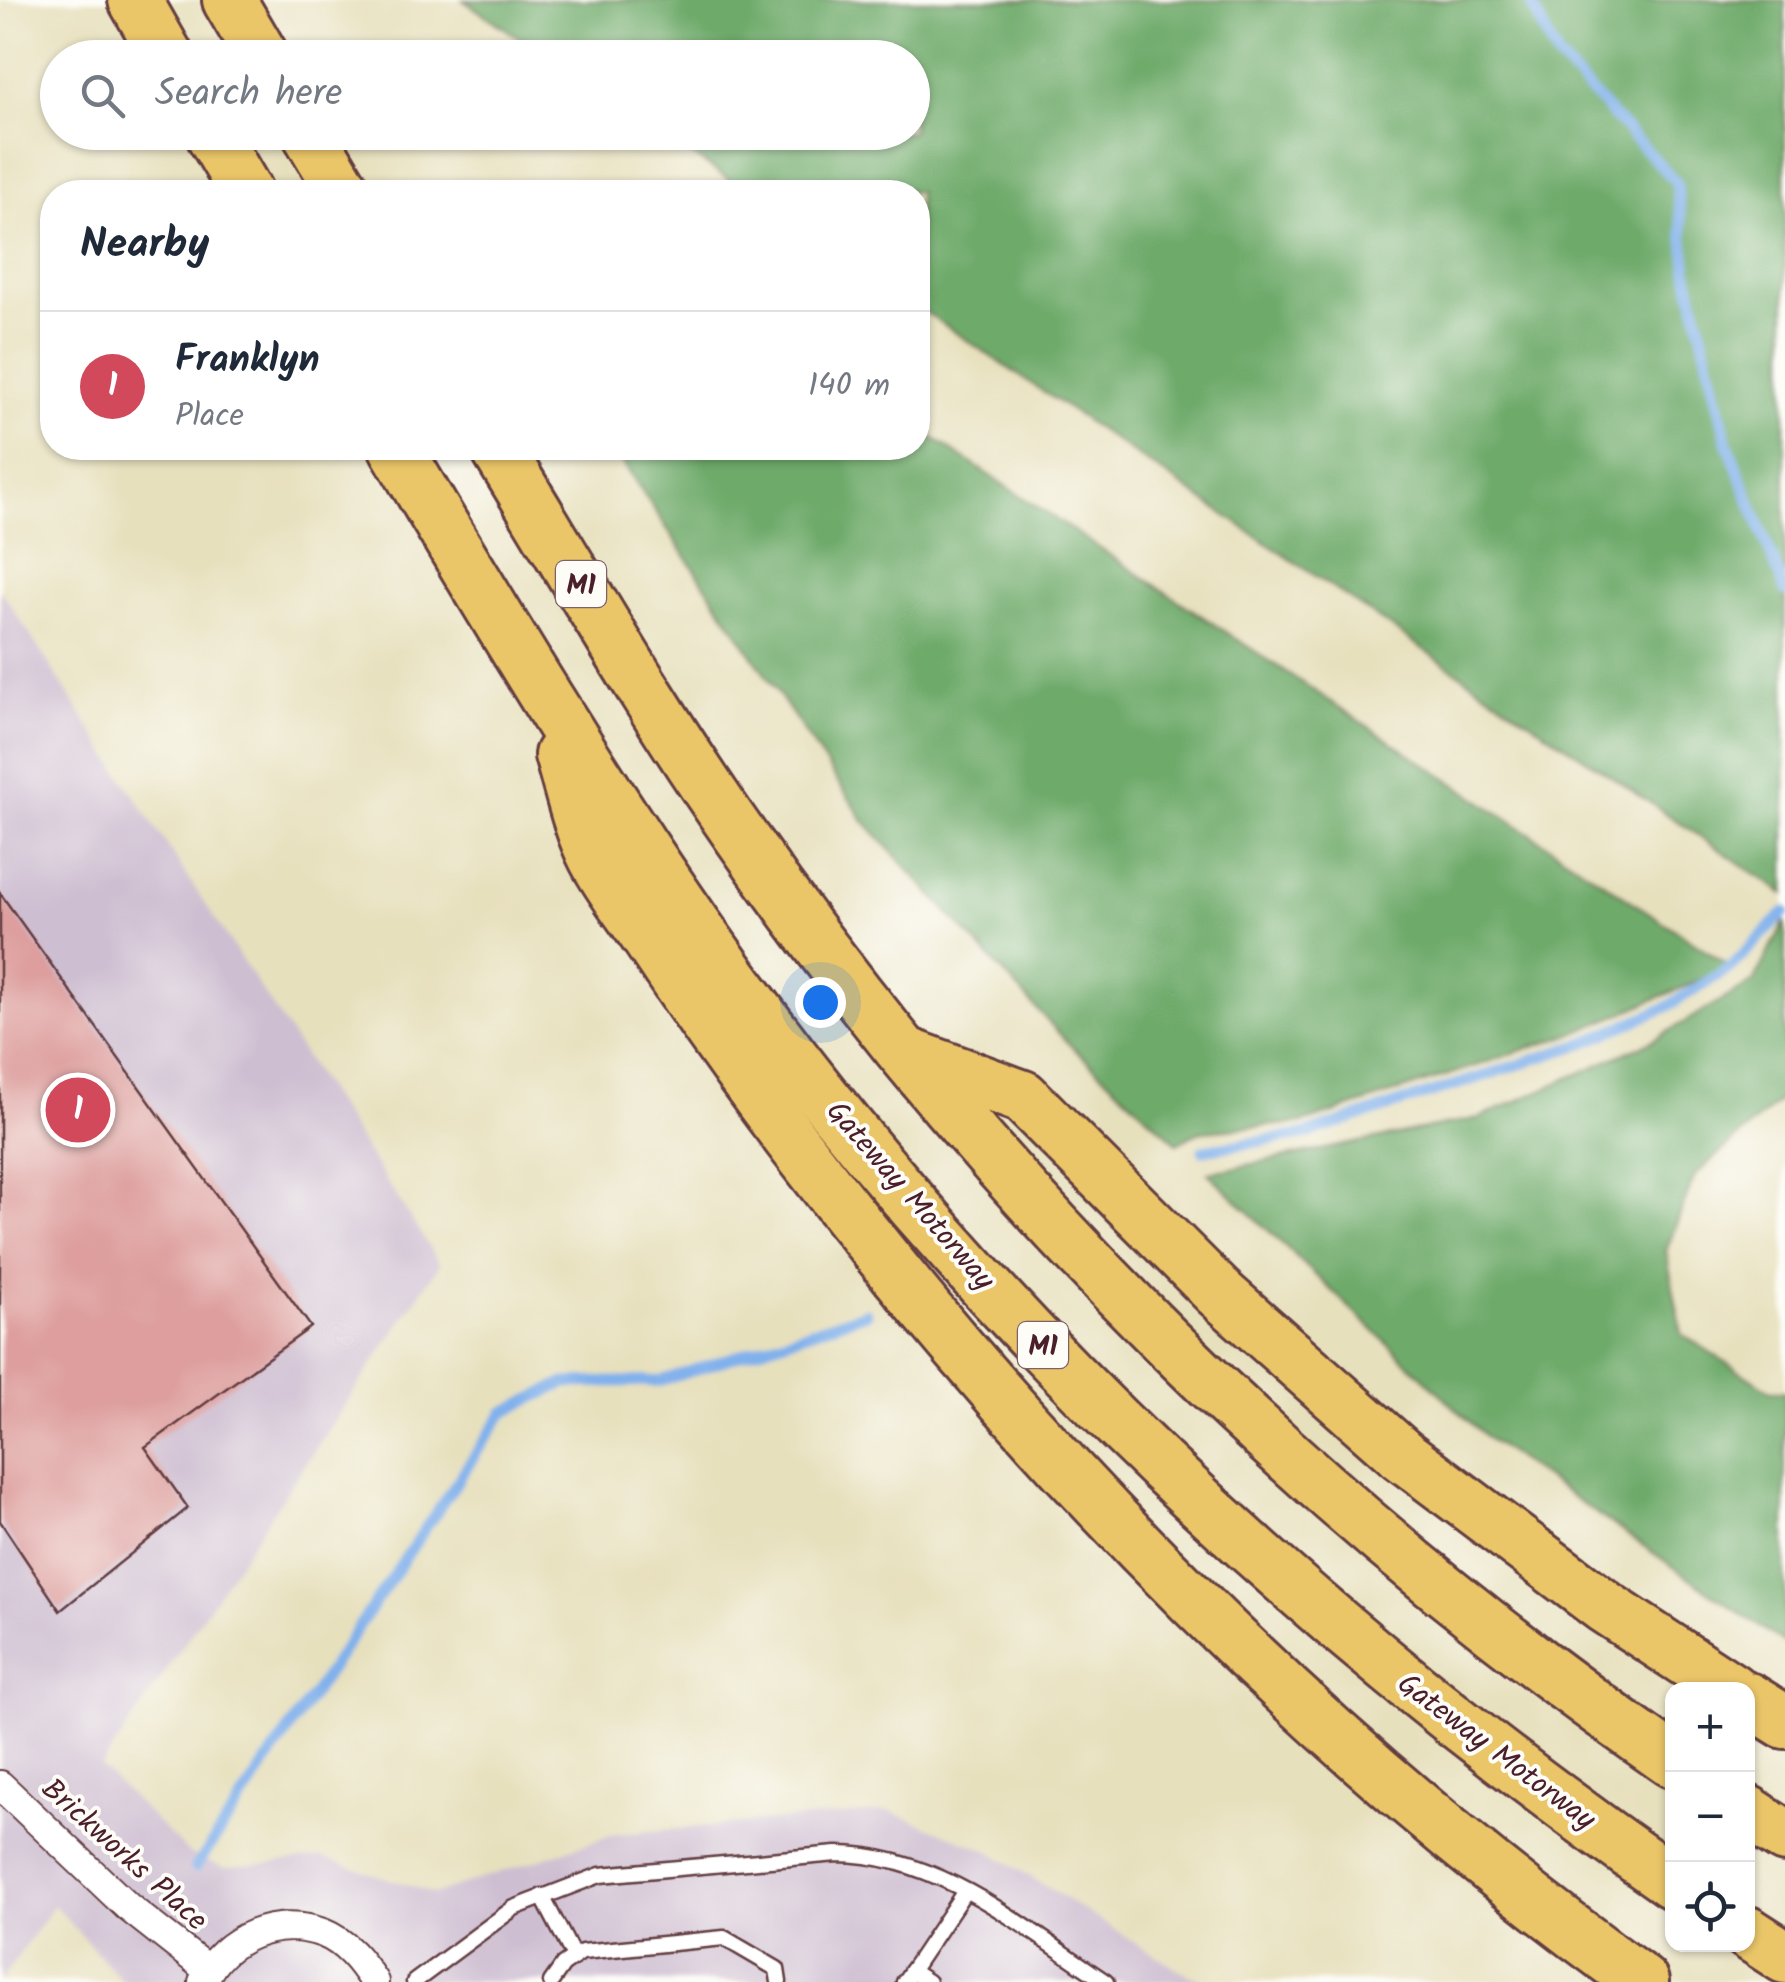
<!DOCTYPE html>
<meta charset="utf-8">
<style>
:root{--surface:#fff;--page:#f6f6f7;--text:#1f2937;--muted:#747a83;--line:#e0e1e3;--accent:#d1495b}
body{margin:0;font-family:Kalam,sans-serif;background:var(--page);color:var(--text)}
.controls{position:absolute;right:30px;bottom:30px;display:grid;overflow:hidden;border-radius:20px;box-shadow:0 2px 8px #0004}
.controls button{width:90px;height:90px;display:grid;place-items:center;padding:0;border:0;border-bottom:2px solid var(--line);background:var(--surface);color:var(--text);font:50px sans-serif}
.you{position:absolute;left:820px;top:1002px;width:35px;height:35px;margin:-25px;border:8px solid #fff;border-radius:50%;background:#1a73e8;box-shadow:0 0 0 15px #1a73e833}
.badge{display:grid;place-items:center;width:65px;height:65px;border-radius:50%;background:var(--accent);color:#fff;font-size:32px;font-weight:700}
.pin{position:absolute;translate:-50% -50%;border:5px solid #fff;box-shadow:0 2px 10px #0006}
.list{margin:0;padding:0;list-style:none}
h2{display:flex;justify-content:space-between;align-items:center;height:130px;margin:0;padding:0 40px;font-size:42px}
h2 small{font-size:32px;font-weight:400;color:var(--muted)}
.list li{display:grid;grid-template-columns:65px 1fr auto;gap:30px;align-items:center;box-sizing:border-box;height:150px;padding:0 40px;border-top:2px solid var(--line)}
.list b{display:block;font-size:38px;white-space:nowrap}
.list p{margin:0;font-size:32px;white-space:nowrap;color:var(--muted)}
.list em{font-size:32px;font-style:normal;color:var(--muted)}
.icon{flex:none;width:55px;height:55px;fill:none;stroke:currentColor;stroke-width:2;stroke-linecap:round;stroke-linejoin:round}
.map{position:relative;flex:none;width:1785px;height:1982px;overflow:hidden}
.search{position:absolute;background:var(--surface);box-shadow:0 2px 8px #0004;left:40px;top:40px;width:890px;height:110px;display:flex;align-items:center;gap:25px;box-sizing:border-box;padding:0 35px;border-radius:55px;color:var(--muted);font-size:38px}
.panel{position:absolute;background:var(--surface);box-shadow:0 2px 8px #0004;left:40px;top:180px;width:890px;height:280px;border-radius:40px}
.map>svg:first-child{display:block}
.industrial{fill:#cebed1}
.forest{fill:#6eaa6a;stroke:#5c644a;stroke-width:2.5}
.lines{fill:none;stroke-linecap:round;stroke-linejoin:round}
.stream{stroke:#81b1ec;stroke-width:11}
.building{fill:#dd9e9d}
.lane-casing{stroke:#623c41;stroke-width:19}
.street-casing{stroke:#623c41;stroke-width:32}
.highway-casing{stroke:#623c41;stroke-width:58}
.lane{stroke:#fff;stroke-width:14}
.street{stroke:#fff;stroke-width:28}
.highway{stroke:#ebc669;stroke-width:52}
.labels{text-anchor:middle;stroke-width:8;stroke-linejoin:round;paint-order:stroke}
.shield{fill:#fdfcf7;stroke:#806168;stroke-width:2.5}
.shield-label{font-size:28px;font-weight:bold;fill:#4a1f2b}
.street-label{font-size:30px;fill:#4a1f2b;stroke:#fdfcf7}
</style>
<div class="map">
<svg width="1785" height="1982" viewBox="0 0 1785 1982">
<rect width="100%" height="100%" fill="#fdfcf7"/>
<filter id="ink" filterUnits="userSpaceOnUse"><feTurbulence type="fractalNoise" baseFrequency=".01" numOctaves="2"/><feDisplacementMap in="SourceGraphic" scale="20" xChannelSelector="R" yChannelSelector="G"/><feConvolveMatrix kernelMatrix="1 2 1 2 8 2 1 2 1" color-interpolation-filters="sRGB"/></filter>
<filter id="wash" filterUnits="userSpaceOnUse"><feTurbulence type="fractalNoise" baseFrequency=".0048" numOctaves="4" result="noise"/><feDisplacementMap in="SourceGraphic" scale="40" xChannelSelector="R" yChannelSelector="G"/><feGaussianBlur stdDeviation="2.25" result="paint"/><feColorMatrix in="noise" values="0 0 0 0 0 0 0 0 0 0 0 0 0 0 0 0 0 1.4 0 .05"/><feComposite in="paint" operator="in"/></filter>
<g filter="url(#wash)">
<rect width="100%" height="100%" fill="#e7e0bd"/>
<path class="industrial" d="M0 589 440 1264 101 1767 188 1853 226 1868 322 1857 435 1894 615 1834 890 1811 989 1851 1178 1969 1207 1982H123L54 1905 0 1982Z"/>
<g class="forest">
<path d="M463 0H1785V894L918 307V192H748L659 133 912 132V58L548 57Z"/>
<path d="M918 428 1731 967 1575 1033 1303 1123 1202 1131 1177 1143 1068 1043 865 822 613 448H918Z"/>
<path d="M1785 921V1096L1695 1175 1666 1251 1682 1334 1771 1391H1785V1644L1486 1437 1208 1173 1479 1118 1652 1041 1753 982Z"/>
</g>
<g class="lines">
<g class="stream">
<path d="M1529 0 1558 58 1676 182 1689 278 1727 441 1785 591"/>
<path d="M1203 1150 1303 1135 1579 1045 1665 1008 1731 967 1785 912"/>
<path d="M196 1867 504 1412 565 1383 661 1381 866 1313"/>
</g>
</g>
<g id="blocks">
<path class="building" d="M0 893 311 1327 145 1447 188 1508 60 1611 0 1521Z"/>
</g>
</g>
<g filter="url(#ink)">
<use href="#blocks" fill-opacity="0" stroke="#623c41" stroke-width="2.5"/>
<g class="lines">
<g class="lane-casing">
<g id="lane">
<path d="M542 1896 573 1955"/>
<path d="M911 1971 928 1982"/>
<path d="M414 1982 514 1908 600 1875 837 1854C939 1854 1024 1928 1106 1982"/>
<path d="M551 1982 563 1965 582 1952 724 1938 777 1969 779 1982"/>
<path d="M904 1982 965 1891"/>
</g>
</g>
<g class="street-casing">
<g id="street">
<path d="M0 1785 128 1907 208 1970"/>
<path d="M203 1982C222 1937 278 1916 323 1933 346 1942 361 1962 374 1982"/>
</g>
</g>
<g class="highway-casing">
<g id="highway">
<path d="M135 0 168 58"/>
<path d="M229 0 263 58"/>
<path d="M211 132 246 192"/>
<path d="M308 132 344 192"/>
<path d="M396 448C500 624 605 799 724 966 982 1324 1311 1630 1672 1882"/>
<path d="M497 448C576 577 652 710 739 834 988 1193 1313 1513 1672 1761"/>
<path d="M561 755C571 788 579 827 595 858 610 887 632 914 650 941 699 1015 750 1087 804 1157 1043 1469 1322 1752 1642 1982"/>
<path d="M912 1056 1023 1097 1218 1292 1401 1454 1605 1607 1732 1690"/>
<path d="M1748 1699 1785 1722"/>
<path d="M1748 1812 1785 1836"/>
<path d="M1748 1933 1785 1957"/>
</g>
</g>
<use href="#lane" class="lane"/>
<use href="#street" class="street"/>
<use href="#highway" class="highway"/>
</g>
</g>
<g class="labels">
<g class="shield">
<rect x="556" y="561" width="50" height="46" rx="8"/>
<rect x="1018" y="1322" width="50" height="46" rx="8"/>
</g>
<g class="shield-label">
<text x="581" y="594">M1</text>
<text x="1043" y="1355">M1</text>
</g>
<g class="street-label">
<text transform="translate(911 1195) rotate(49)" y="10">Gateway Motorway</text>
<text transform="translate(1497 1751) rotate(37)" y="10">Gateway Motorway</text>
<text transform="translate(125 1854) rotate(42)" y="10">Brickworks Place</text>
</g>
</g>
</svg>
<div class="controls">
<button>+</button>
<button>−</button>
<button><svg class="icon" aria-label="locate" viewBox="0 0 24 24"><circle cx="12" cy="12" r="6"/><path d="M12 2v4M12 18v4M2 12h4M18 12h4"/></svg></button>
</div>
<div class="you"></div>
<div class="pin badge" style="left:78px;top:1110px">1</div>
<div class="search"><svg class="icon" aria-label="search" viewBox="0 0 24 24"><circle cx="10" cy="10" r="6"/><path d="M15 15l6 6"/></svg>Search here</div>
<section class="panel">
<h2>Nearby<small></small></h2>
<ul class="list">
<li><span class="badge">1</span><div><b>Franklyn</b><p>Place</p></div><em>140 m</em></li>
</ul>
</section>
</div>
